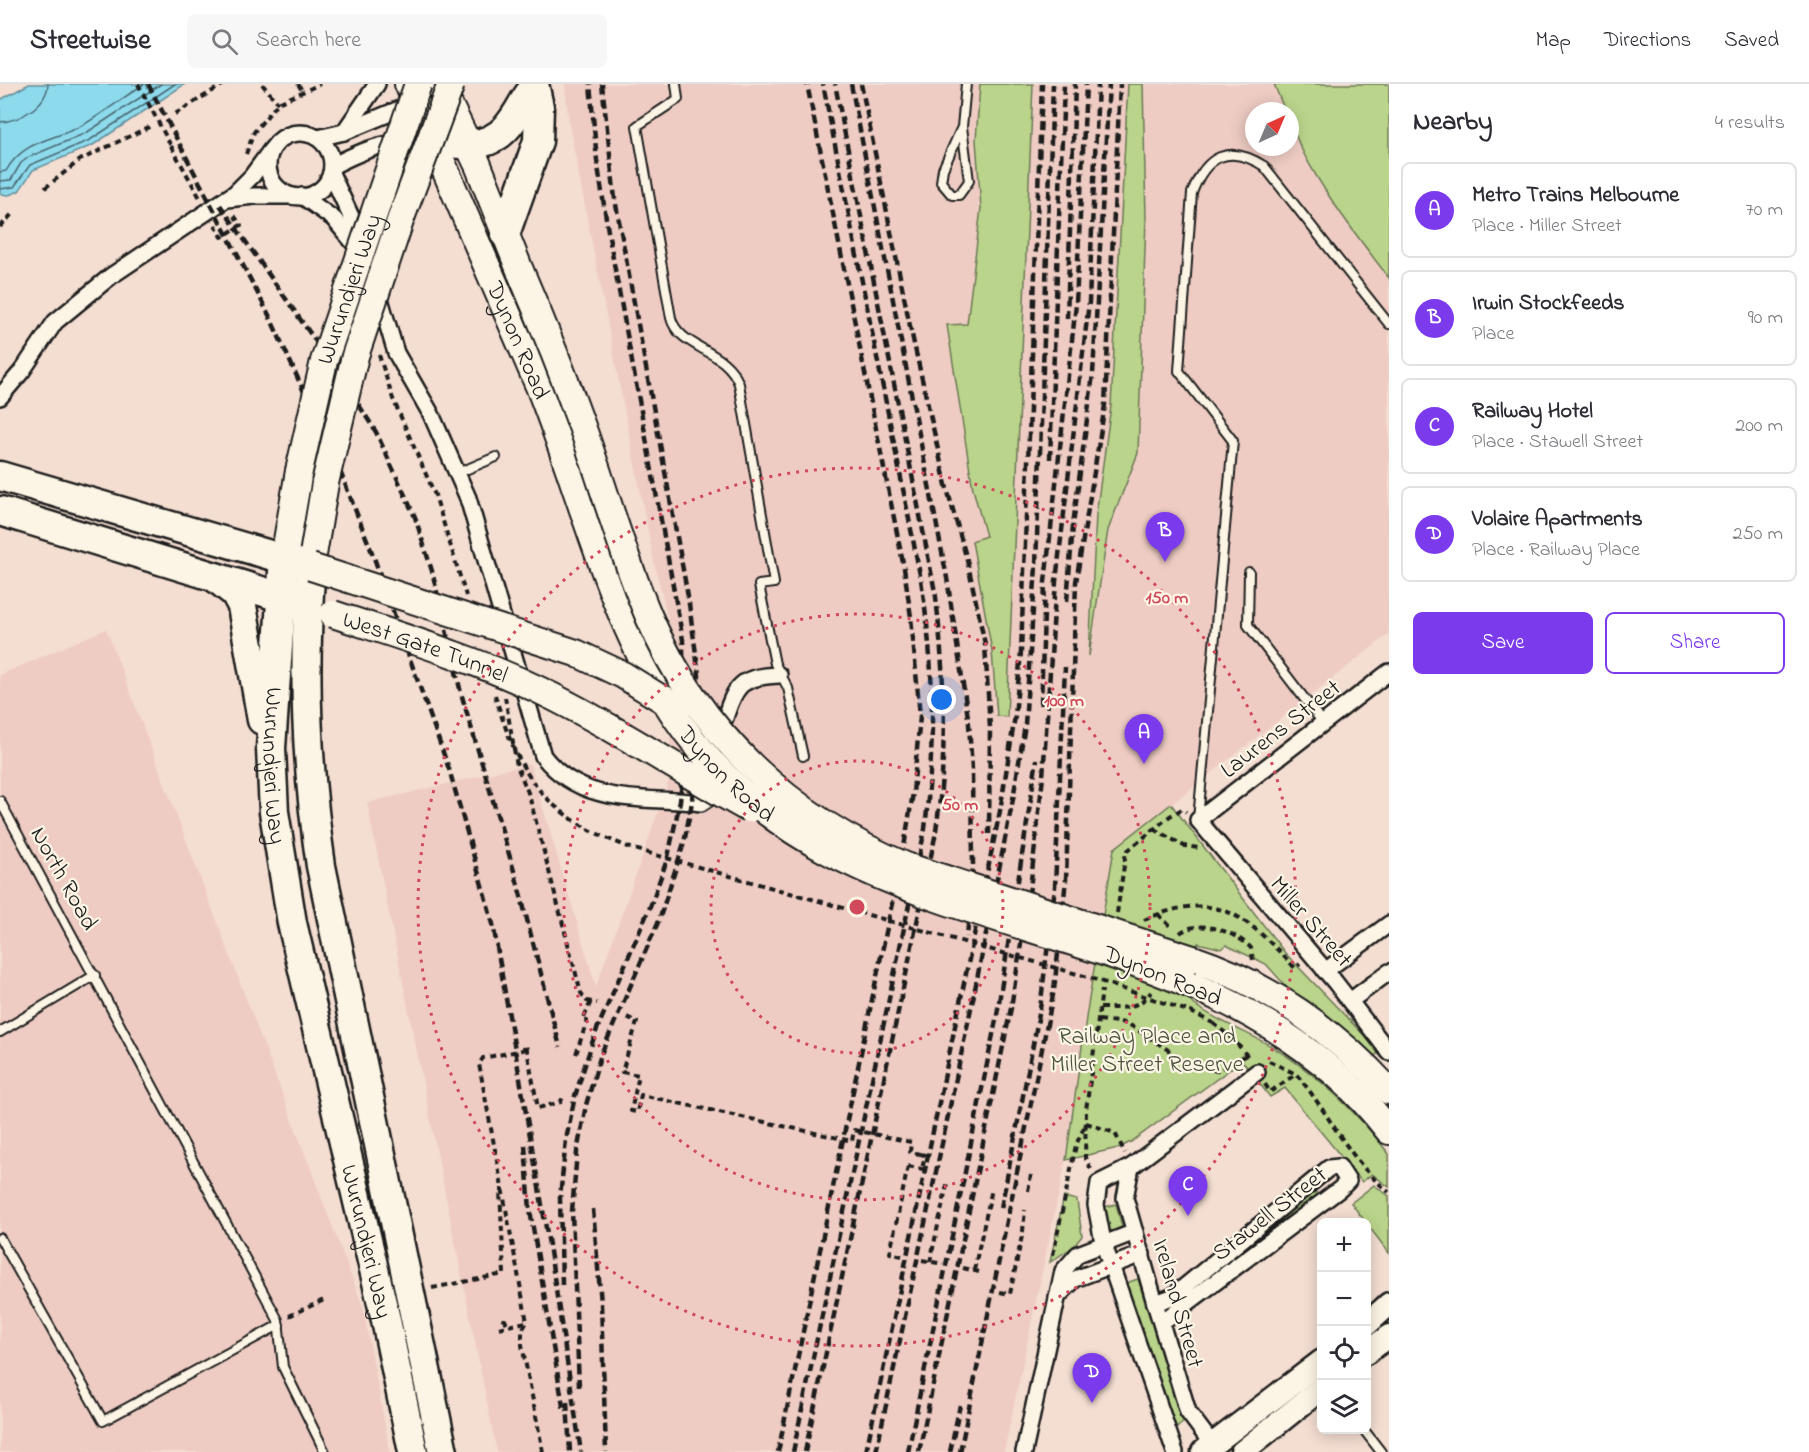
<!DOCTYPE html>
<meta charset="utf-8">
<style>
:root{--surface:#fff;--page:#f7f7f7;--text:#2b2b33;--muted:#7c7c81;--line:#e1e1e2;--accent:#7c3aed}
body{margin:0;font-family:"Indie Flower",sans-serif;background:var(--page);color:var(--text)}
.controls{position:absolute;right:18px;bottom:18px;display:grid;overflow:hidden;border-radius:9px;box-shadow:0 3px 15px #0003}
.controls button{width:54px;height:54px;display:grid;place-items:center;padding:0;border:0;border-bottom:2px solid var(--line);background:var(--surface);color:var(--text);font:30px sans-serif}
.compass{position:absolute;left:1245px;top:18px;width:54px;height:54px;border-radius:50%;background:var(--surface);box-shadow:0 3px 15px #0003;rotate:44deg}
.you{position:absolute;left:942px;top:616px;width:21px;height:21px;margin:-15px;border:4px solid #fff;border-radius:50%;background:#1a73e8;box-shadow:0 0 0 9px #1a73e833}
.badge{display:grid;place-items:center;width:39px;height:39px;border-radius:50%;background:var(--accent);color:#fff;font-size:20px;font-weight:700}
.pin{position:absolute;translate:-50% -50px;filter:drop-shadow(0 2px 3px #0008)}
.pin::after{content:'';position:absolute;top:32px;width:21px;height:18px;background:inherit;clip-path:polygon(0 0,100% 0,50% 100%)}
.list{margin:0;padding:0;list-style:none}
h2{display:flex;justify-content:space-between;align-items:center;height:78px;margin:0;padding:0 24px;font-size:26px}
h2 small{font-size:20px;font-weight:400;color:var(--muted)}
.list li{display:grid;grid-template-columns:39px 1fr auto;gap:18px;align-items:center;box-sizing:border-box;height:96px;margin:0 12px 12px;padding:0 12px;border:2px solid var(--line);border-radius:9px}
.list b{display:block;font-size:22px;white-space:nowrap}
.list p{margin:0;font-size:20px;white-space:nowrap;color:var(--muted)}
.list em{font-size:20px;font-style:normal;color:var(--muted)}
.actions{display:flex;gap:12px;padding:18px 24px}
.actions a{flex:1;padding:14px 0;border:2px solid var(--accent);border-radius:9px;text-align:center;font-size:21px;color:var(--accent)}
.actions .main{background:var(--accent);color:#fff}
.icon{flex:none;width:33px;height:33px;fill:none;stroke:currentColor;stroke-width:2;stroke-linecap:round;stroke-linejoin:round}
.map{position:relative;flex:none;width:1389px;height:1368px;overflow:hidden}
header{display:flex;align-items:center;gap:36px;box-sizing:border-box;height:84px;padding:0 30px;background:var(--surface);border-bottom:2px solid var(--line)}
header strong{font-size:28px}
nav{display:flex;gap:33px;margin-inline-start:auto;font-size:21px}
.search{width:420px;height:54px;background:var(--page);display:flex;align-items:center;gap:15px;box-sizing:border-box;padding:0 21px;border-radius:9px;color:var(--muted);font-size:22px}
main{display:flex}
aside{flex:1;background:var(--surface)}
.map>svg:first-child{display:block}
.built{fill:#eeccc3}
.green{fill:#bad48b;stroke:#6b7854;stroke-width:1.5}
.water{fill:#8ddaed;stroke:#608e99;stroke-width:1.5}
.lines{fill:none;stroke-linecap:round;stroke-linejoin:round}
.shore{stroke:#496870;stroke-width:1.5}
.lane-casing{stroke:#1c1c1c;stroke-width:12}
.street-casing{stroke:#1c1c1c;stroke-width:20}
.secondary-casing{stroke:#1c1c1c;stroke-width:27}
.primary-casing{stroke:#1c1c1c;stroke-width:30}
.highway-casing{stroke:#1c1c1c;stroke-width:33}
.path{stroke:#1c1c1c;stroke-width:4;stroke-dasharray:6 4.5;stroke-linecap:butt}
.lane{stroke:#fcf5e5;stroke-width:8}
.street{stroke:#fcf5e5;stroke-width:15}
.secondary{stroke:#fcf5e5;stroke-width:22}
.primary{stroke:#fcf5e5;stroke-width:26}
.highway{stroke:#fcf5e5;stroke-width:28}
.rail{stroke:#1c1c1c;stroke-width:4.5;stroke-dasharray:9 4.5;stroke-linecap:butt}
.primary-bridge-casing{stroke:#1c1c1c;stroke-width:30;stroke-linecap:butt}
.path-bridge{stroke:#1c1c1c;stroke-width:4;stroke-dasharray:6 4.5;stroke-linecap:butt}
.primary-bridge{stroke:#fcf5e5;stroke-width:26}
.ring{fill:none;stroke:#d1495b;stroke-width:3;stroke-dasharray:3 6}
.labels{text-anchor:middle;stroke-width:4.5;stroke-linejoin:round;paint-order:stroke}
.street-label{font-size:24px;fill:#1c1c1c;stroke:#fcf5e5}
.park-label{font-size:24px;fill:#4b533d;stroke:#fcf5e5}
.centre{fill:#d1495b;stroke:#fcf5e5;stroke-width:3}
.ring-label{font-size:18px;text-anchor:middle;font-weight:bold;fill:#d1495b;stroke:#fcf5e5;stroke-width:4.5;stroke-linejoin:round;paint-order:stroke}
</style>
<header>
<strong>Streetwise</strong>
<div class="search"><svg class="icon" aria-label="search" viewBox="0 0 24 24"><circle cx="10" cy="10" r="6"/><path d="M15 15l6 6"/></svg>Search here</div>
<nav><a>Map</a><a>Directions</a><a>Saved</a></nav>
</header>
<main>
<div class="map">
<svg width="1389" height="1368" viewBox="0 0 1389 1368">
<rect width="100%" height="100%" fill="#f4ddd1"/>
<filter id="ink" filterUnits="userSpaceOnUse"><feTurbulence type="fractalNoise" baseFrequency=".0167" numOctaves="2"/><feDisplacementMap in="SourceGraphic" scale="12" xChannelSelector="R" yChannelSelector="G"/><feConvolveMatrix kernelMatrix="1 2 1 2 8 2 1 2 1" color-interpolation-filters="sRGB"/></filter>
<g filter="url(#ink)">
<g class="built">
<path d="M565 0H1274L1285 27H1254V63H1290V38L1317 93 1389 195V550L1114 765 1087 927 1067 1070 1004 1368H497L367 719 530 680 596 903 669 697 673 555 654 478 569 40Z"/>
<path d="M106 545 363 1223 390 1368H0V591Z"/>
</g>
<g class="green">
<path d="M980 0H1033L1007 633 997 632 992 567 972 457 986 452 973 405 947 241 967 240 981 124 976 56Z"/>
<path d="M1128 0H1143L1146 135 1138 369 1108 446 1089 572 1096 431 1111 322Z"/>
<path d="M1274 0H1389V194C1363 160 1290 68 1290 27H1285Z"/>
<path d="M1171 720 1285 869 1380 968 1374 972 1291 908 1266 880 1226 861 1222 865 1198 859 1191 918C1208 933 1249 949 1271 962 1316 989 1357 1028 1389 1070V1103L1372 1090 1362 1098 1285 1004 1270 1013 1243 978H1240L1131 1058 1118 1064 1066 1076 1087 927 1114 765Z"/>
<path d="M1374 1101 1389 1112V1169L1351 1119Z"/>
<path d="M1312 1108 1317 1109 1316 1112 1204 1199 1199 1196Z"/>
<path d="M1064 1113 1077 1116 1082 1152 1074 1162 1050 1178Z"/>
<path d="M1116 1120 1122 1143 1106 1149 1101 1124Z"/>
<path d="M1138 1195 1184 1338 1176 1344 1123 1200Z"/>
</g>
<path class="water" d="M29 0H185L93 61 33 86 19 107 9 111 0 110V16Z"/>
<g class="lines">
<g class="shore">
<path d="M0 38C20 37 47 21 48 0"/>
<path d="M0 88 6 87C24 55 53 57 83 41 104 29 124 13 144 0"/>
<path d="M0 97 11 96 21 79 29 73 86 49 161 0"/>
<path d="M0 105 14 103 30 81 90 56 175 0"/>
</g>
<g class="lane-casing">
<g id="lane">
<path d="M676 0 678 15 637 42 671 234C679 265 726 264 739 300L774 499 759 501 775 580 788 604 803 672"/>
<path d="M962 43 943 85 941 98 952 111H959L969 97 962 43 966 0"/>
<path d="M458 389 496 373"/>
<path d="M1249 488 1248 541 1323 639"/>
<path d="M0 717 278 1236 283 1283 325 1368"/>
<path d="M1198 735 1233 357 1179 287 1192 109C1206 71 1229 60 1264 82L1389 240"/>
<path d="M0 948 95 891"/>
<path d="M0 1154 103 1337 279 1241"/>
<path d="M1364 1346 1381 1368"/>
</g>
</g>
<g class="street-casing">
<g id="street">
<path d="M344 48 377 0"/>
<circle cx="300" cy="81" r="32"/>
<path d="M318 54 344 48 414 19"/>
<path d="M332 82C369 63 389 56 432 57"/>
<path d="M331 89 364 161 396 269 431 330 468 414 543 672C583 723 643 712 701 719L713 711"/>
<path d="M302 112 334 135 358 164"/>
<path d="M227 115 254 112H293"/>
<path d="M0 313 22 287 55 238 111 192 235 109 252 92 271 66"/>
<path d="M1389 588 1198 736 1335 898 1389 968"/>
<path d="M725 634C736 599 742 593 779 591"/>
<path d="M1325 887 1389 840"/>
<path d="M1350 917 1389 888"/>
<path d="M1131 1083 1125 1114 1155 1219 1188 1328 1212 1360"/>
<path d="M1057 1213 1075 1195 1142 1170"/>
<path d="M1155 1219 1172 1213 1329 1084 1339 1083 1348 1097 1340 1105 1162 1238"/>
<path d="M1024 1368 1063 1187 1078 1170 1135 1148"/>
<path d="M1175 1368 1103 1158 1096 1121 1099 1099 1131 1083 1257 988"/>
</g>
</g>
<g class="secondary-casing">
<g id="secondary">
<path d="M1366 1241 1389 1220"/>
<path d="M1366 1269 1389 1252"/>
<path d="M1203 1368 1322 1277"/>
<path d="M1242 1368 1322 1304"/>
</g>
</g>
<g class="primary-casing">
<g id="primary">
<path id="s1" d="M408 0 538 300C580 405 606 518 664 615"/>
<path d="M439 0 478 81 521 189"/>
<path d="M284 474 299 387"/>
<path d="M311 483 325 399"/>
<path d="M1193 875C1268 900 1336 948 1389 1007"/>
<path d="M1191 901C1268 934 1338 980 1389 1047"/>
</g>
</g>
<g class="highway-casing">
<g id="highway">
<path d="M432 57C466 61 493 67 514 34 522 23 524 15 534 4"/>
<path d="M505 150 538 57 539 23 534 0"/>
<path d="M0 392 311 483C302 585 306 680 321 782L443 1368"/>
<path d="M0 427 297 518"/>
<path id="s2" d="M284 474 271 664 274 728 292 839 386 1236 413 1368"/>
<path d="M216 494 235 509 242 522 262 636"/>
</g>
</g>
<g class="path">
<path d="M262 0 278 19"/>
<path d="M298 0 303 8"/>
<path d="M175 30 224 0"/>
<path d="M171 62 200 114"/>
<path d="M246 70 254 48 278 19 320 0"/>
<path d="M45 104 80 76 153 41"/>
<path d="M215 141 222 153 241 141 233 130"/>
<path d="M0 143 14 128"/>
<path d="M505 613 517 682 529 711 581 909 587 917 597 919"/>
<path d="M1154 745 1184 762 1200 764"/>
<path d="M1117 829 1126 768 1170 732 1182 725 1186 728"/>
<path d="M1158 830 1172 844"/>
<path d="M1144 836C1218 804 1246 832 1295 884L1300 880"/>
<path d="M1180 849C1199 834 1236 848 1251 864L1253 876"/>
<path d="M1100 924C1120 924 1138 926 1151 908"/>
<path d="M627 933 637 938 622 988 639 991 631 1027 637 1028 640 1015"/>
<path d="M1099 936 1127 939 1185 977 1217 987 1248 970"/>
<path d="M1213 939 1234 956 1249 974"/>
<path d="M576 970 587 937 583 936 591 917"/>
<path d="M1269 977 1296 990"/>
<path d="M1265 1000 1270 1008 1296 990C1329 1028 1348 1076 1389 1108"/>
<path d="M1086 1039 1115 1049 1125 1069"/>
<path d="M920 1070 925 1071 922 1085"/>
<path d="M1091 1085 1085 1074 1086 1026 1102 906"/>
<path d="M1028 1107 1031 1091"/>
<path d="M1053 1171 1076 1061 1086 1039"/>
<path d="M902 1172 890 1169 908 1082"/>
<path d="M922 1176 943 1180"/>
<path d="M930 1178 948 1096"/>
<path d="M963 1184 983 1189"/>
<path d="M974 1186 992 1105"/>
<path d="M432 1204 504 1190 500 1106H503"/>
<path d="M1000 1208 1010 1210 1023 1147 1025 1126"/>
<path d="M289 1232 324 1216"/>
<path d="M499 1244 503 1243V1236H505L508 1242 526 1238"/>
<path d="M543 1368 522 1261V1246L527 1238 479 980 483 974 523 966 526 961 538 1024 561 1018 563 1012"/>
</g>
<use href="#lane" class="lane"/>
<use href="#street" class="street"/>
<use href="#secondary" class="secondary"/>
<use href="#primary" class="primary"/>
<use href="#highway" class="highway"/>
<g class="rail">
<path d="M148 0 269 231 340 387 373 471 449 685 493 840 549 1161 581 1368"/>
<path d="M851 0 947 494 969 640 972 686 973 782 967 853"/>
<path d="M861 0 910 242 946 401 967 476 985 560 990 644 989 750"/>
<path d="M220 121 345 299 376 348 415 433 432 487 461 609 517 797 560 963"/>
<path d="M1067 234 1075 0"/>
<path d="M1050 375 1064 0"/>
<path d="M1067 517 1073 441 1093 290 1109 0"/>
<path d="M1041 621 1045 498 1076 220 1086 0"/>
<path d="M525 1061 530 1126 564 1328"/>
<path d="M1001 1124 1040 925 1055 803 1065 583"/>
<path d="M593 1125 601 1219 606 1368"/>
<path d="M562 1201 560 1114 566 1056 575 1012 595 950 650 823 668 773 680 717 684 675 683 556 608 147 597 76 590 0"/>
<path d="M579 1303 572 1127 577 1068 586 1021 601 970 659 836 684 759 692 718 699 591 688 513 615 115 602 0"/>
<path d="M567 1318 570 1368"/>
<path d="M778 1368 905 757 913 709 920 632 911 533 904 484 807 0"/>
<path d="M793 1368 925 745C935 654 935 586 921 496L823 0"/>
<path d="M805 1368 935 753C948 670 945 596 936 513L835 0"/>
<path d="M866 1368 1000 727 1015 632 1021 568 1042 0"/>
<path d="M876 1368 973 915 1013 715 1025 641 1036 482 1053 0"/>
<path d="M908 1368 997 931 1037 675"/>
<path d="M919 1368 1011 924 1031 796 1043 693 1056 497 1089 218 1098 0"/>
<path d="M950 1368 960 1321"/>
<path d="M960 1368 1054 906 1066 796 1076 498 1105 321 1120 0"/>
</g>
<g class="primary-bridge-casing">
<g id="primary-bridge">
<path d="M521 189C543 240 564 292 583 345 605 407 623 472 649 533 699 649 790 734 906 782L1193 875"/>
<path id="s3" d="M299 387 324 277 418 0"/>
<path d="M325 399 355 272 401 134 451 0"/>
<path d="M311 483 576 569 623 591 678 625"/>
<path id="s4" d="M333 530C402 553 473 574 539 606 612 641 678 686 749 725"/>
<path id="s5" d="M664 615C784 811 1001 819 1191 901"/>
</g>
</g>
<g class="path-bridge">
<path d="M138 0 171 62"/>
<path d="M379 271 393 315 435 411 466 512"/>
<path d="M495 611C520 696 546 732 631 764L1088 893 1191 928 1213 939"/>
<path d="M640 1015 641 1011 852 1057 854 1046 911 1058 910 1068 920 1070"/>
<path d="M908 1082 927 1086"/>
</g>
<use href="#primary-bridge" class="primary-bridge"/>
</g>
</g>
<g class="ring">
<circle cx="857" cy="823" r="146"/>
<circle cx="857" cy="823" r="293"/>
<circle cx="857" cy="823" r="439"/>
</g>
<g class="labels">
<g class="street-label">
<text dy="8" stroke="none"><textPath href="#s3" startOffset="189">Wurundjeri Way</textPath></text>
<text dy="8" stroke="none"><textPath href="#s1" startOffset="279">Dynon Road</textPath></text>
<text dy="8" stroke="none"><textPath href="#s4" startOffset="98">West Gate Tunnel</textPath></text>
<text transform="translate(1280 644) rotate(-38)" y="8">Laurens Street</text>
<text dy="8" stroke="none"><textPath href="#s2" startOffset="208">Wurundjeri Way</textPath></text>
<text dy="8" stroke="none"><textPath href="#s5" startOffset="98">Dynon Road</textPath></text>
<text transform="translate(65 794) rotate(61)" y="8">North Road</text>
<text transform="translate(1312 837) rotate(49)" y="8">Miller Street</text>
<text transform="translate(1163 891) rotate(22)" y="8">Dynon Road</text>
<text transform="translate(1269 1129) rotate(-38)" y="8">Stawell Street</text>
<text dy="8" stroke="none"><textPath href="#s2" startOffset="694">Wurundjeri Way</textPath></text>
<text transform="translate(1179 1219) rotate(74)" y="8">Ireland Street</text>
</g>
<g class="park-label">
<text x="1147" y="959">Railway Place and<tspan x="1147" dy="28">Miller Street Reserve</tspan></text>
</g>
</g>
<circle cx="857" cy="823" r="9" class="centre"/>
<g class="ring-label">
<text x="1167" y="519">150 m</text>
<text x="1064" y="622">100 m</text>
<text x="960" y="726">50 m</text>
</g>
</svg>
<div class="controls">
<button>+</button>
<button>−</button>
<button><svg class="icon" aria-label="locate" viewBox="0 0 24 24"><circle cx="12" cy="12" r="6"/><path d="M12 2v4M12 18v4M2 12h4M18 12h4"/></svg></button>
<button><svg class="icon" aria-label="layers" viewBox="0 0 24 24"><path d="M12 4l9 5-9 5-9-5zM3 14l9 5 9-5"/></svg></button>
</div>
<svg class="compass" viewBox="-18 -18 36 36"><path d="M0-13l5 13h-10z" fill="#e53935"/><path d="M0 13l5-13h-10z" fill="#7c7c81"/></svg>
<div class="you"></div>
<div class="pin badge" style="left:1144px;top:680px">A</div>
<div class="pin badge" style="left:1165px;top:478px">B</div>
<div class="pin badge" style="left:1188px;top:1132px">C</div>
<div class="pin badge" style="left:1092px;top:1319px">D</div>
</div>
<aside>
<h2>Nearby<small>4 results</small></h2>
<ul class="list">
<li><span class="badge">A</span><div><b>Metro Trains Melbourne</b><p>Place · Miller Street</p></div><em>70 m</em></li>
<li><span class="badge">B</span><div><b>Irwin Stockfeeds</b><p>Place</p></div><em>90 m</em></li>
<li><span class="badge">C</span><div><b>Railway Hotel</b><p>Place · Stawell Street</p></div><em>200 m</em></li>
<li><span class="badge">D</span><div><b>Volaire Apartments</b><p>Place · Railway Place</p></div><em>250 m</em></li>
</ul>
<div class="actions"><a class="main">Save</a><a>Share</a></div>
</aside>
</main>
